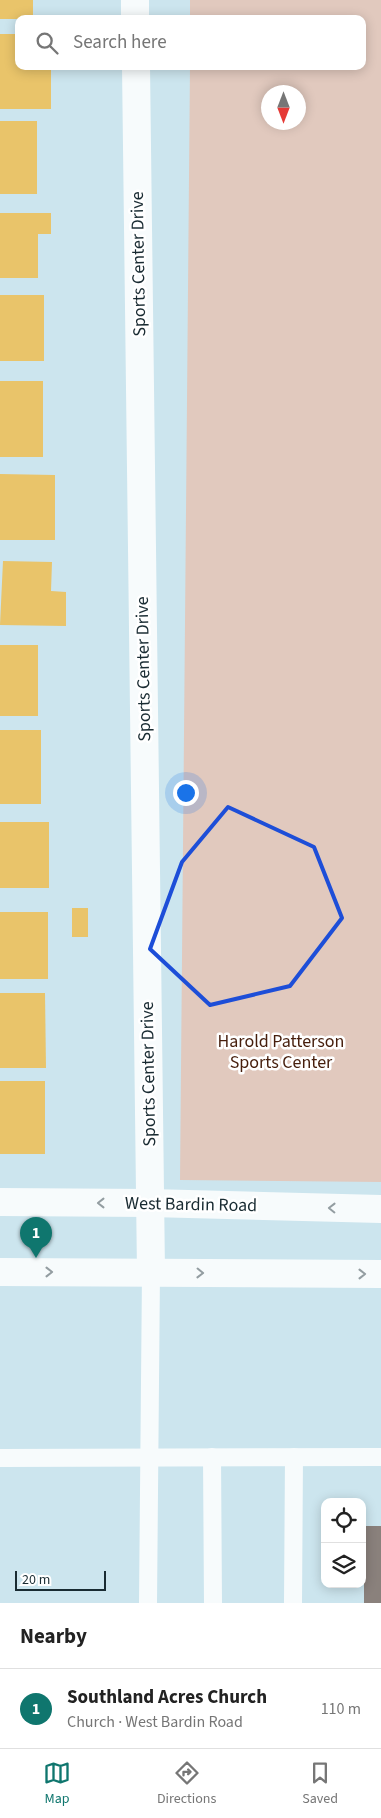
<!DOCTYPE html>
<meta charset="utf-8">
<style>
:root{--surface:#fff;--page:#f2f2f2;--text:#222;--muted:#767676;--line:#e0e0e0;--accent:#0f766e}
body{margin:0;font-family:"Source Sans 3",sans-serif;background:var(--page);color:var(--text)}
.controls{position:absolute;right:15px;bottom:15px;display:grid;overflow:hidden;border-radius:10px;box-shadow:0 2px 12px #0003}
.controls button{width:45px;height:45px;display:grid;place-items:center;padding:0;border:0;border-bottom:1px solid var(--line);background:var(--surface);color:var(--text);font:25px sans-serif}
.compass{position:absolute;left:261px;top:85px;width:45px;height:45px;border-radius:50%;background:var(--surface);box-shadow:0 2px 12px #0003;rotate:180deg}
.scale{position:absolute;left:15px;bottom:12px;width:91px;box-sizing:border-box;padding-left:5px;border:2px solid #192b32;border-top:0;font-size:14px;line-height:18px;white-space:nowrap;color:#192b32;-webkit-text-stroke:4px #fff;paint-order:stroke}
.you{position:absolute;left:185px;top:792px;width:18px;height:18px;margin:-12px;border:4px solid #fff;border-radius:50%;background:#1a73e8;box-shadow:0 0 0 8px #1a73e833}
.badge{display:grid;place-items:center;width:32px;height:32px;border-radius:50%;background:var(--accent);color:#fff;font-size:16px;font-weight:700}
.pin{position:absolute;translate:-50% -41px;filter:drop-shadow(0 1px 2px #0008)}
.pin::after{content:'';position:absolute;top:26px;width:18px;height:15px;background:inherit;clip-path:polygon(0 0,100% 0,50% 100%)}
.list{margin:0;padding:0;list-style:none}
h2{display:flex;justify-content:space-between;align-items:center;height:65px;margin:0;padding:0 20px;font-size:21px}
h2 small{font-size:16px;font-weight:400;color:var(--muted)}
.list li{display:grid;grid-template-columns:32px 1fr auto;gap:15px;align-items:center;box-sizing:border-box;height:80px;padding:0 20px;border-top:1px solid var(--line)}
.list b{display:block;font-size:19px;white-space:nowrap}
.list p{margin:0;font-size:16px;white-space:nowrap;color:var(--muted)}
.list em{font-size:16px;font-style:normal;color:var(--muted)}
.icon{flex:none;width:28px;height:28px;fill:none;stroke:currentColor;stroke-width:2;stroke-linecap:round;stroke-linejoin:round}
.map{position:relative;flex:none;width:381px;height:1603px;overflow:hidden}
.search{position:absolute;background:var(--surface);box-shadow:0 2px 12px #0003;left:15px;right:15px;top:15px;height:55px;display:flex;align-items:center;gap:12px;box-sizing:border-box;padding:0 18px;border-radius:10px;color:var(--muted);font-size:19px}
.sheet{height:145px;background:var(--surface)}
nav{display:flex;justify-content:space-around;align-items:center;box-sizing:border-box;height:70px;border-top:1px solid var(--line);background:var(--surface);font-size:14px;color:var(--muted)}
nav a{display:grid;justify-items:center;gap:2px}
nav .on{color:var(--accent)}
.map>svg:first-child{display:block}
.green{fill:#e1c9be;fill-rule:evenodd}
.homes{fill:#e9c46a}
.industry{fill:#8a817c}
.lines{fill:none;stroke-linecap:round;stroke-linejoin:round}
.service{stroke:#f7fbfc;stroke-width:18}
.tertiary{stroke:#f7fbfc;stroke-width:28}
.secondary{stroke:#f7fbfc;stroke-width:28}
.oneway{stroke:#939da1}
.marked{fill:none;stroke:#1d4ed8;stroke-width:4;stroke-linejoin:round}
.labels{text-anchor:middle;stroke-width:5;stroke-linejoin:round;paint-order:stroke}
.street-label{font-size:18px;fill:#192b32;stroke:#fff}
.park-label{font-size:18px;fill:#461e0c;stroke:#fff}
</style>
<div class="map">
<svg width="381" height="1603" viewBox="0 0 381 1603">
<rect width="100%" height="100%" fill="#cce5ee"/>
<path class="green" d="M190 0H381V1182L180 1180 190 66H362V19H190ZM298 92V122H268V92Z"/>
<g class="homes">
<rect x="0" y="0" width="33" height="19"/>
<path d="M0 34H19V66H51V109H0Z"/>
<rect x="0" y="121" width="37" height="73"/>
<path d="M0 213H51V234H38V278H0Z"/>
<rect x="0" y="295" width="44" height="66"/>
<rect x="0" y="381" width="43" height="76"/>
<path d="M0 474 55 475V540H0Z"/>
<path d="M3 561 52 562 51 591 66 592V626L0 625Z"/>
<rect x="0" y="645" width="38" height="71"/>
<rect x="0" y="730" width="41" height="74"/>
<rect x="0" y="822" width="49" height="66"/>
<rect x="72" y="908" width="16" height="29"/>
<rect x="0" y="912" width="48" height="67"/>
<path d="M0 993H45L46 1068H0Z"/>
<rect x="0" y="1081" width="45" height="73"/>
</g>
<rect class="industry" x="364" y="1526" width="17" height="77"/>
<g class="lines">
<g class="service">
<path d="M212 1457 213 1603"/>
<path d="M0 1458 381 1457"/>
<path d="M148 1603 151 1272"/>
<path d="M293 1603 294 1457"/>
</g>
<g class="tertiary">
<path d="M135 0V19"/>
<path d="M136 66 151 1272"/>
</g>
<g class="secondary">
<path d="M0 1202 150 1203 381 1209"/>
<path d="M0 1272 381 1274"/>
</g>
</g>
<defs><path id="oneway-chevron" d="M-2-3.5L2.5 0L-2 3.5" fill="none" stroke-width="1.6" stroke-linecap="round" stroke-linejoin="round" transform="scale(1.25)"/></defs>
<g class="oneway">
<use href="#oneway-chevron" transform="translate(101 1203) rotate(-180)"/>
<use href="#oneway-chevron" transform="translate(332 1208) rotate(-179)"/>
<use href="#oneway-chevron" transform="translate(49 1272)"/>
<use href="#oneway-chevron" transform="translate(200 1273) rotate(1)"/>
<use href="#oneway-chevron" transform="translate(362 1274)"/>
</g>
<path class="marked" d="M228 807 314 847 342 918 290 986 210 1005 150 949 182 862Z"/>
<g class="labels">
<g class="street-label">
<text transform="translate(138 264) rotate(-91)" y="6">Sports Center Drive</text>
<text transform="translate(143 669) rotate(-91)" y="6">Sports Center Drive</text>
<text transform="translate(148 1074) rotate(-91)" y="6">Sports Center Drive</text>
<text transform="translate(191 1204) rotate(1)" y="6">West Bardin Road</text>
</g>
<g class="park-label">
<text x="281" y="1047">Harold Patterson<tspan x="281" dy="21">Sports Center</tspan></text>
</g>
</g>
</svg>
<div class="controls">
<button><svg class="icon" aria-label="locate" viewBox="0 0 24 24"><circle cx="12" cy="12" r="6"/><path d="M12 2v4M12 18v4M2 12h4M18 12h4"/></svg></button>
<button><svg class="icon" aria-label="layers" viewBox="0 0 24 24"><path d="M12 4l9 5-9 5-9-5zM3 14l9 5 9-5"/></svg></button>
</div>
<svg class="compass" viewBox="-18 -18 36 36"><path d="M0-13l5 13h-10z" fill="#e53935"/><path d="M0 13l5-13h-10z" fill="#767676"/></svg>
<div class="scale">20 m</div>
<div class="you"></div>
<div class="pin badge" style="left:36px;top:1258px">1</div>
<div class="search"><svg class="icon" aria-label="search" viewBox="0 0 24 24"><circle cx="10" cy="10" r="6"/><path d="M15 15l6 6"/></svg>Search here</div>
</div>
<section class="sheet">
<h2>Nearby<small></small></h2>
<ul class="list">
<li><span class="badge">1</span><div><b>Southland Acres Church</b><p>Church · West Bardin Road</p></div><em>110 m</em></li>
</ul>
</section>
<nav>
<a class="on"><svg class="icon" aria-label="map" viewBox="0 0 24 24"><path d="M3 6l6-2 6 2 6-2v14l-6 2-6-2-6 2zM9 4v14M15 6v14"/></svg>Map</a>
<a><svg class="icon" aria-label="directions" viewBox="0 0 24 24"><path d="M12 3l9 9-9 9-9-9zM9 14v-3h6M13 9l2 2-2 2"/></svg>Directions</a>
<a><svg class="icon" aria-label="saved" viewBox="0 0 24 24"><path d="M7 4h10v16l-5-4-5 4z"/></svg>Saved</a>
</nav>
